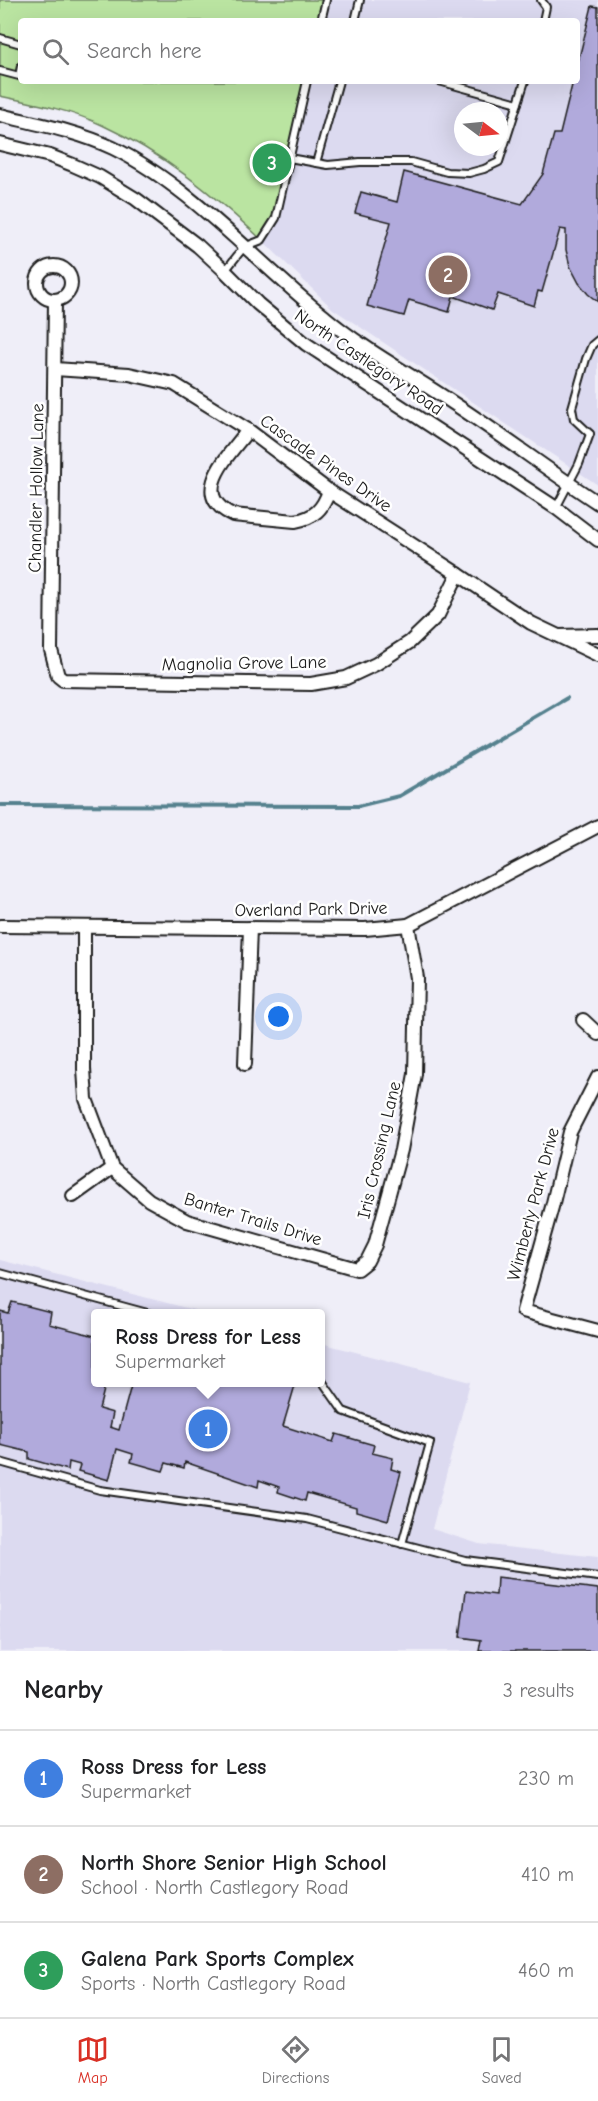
<!DOCTYPE html>
<meta charset="utf-8">
<style>
:root{--surface:#fff;--page:#f2f2f2;--text:#202124;--muted:#757577;--line:#e0e0e0;--accent:#d93025}
body{margin:0;font-family:"Comic Neue",sans-serif;background:var(--page);color:var(--text)}
.compass{position:absolute;left:454px;top:102px;width:54px;height:54px;border-radius:50%;background:var(--surface);box-shadow:0 6px 24px #0002;rotate:106deg}
.you{position:absolute;left:279px;top:1017px;width:21px;height:21px;margin:-15px;border:4px solid #fff;border-radius:50%;background:#1a73e8;box-shadow:0 0 0 9px #1a73e833}
.badge{display:grid;place-items:center;width:39px;height:39px;border-radius:50%;background:var(--accent);color:#fff;font-size:20px;font-weight:700}
.pin{position:absolute;translate:-50% -50%;border:3px solid #fff;box-shadow:0 2px 6px #0006}
.popup{position:absolute;left:91px;top:1309px;width:234px;height:78px;box-sizing:border-box;display:grid;place-content:center;border-radius:6px;background:var(--surface);filter:drop-shadow(0 2px 4px #0005);font-size:20px;white-space:nowrap;color:var(--muted)}
.popup b{font-size:22px;color:var(--text)}
.popup::after{content:'';position:absolute;left:50%;top:100%;margin-left:-12px;border:12px solid transparent;border-top-color:var(--surface)}
.list{margin:0;padding:0;list-style:none}
h2{display:flex;justify-content:space-between;align-items:center;height:78px;margin:0;padding:0 24px;font-size:26px}
h2 small{font-size:20px;font-weight:400;color:var(--muted)}
.list li{display:grid;grid-template-columns:39px 1fr auto;gap:18px;align-items:center;box-sizing:border-box;height:96px;padding:0 24px;border-top:2px solid var(--line)}
.list b{display:block;font-size:22px;white-space:nowrap}
.list p{margin:0;font-size:20px;white-space:nowrap;color:var(--muted)}
.list em{font-size:20px;font-style:normal;color:var(--muted)}
.icon{flex:none;width:33px;height:33px;fill:none;stroke:currentColor;stroke-width:2;stroke-linecap:round;stroke-linejoin:round}
.map{position:relative;flex:none;width:598px;height:1651px;overflow:hidden}
.search{position:absolute;background:var(--surface);box-shadow:0 6px 24px #0002;left:18px;right:18px;top:18px;height:66px;display:flex;align-items:center;gap:15px;box-sizing:border-box;padding:0 21px;border-radius:6px;color:var(--muted);font-size:22px}
.sheet{height:366px;background:var(--surface)}
nav{display:flex;justify-content:space-around;align-items:center;box-sizing:border-box;height:84px;border-top:2px solid var(--line);background:var(--surface);font-size:16px;color:var(--muted)}
nav a{display:grid;justify-items:center;gap:3px}
nav .on{color:var(--accent)}
.map>svg:first-child{display:block}
.built{fill:#dcdaf0;fill-rule:evenodd}
.green{fill:#bae4a1;stroke:#6b805e;stroke-width:1.5}
.lines{fill:none;stroke-linecap:round;stroke-linejoin:round}
.stream{stroke:#54818e;stroke-width:4}
.building{fill:#b1aadc;stroke:#1c1c1c;stroke-width:1.5}
.lane-casing{stroke:#1c1c1c;stroke-width:10}
.street-casing{stroke:#1c1c1c;stroke-width:16}
.lane{stroke:#fff;stroke-width:6}
.street{stroke:#fff;stroke-width:12}
.labels{text-anchor:middle;stroke-width:5;stroke-linejoin:round;paint-order:stroke}
.street-label{font-size:18px;fill:#1c1c1c;stroke:#fff}
</style>
<div class="map">
<svg width="598" height="1651" viewBox="0 0 598 1651">
<rect width="100%" height="100%" fill="#efeef8"/>
<filter id="ink" filterUnits="userSpaceOnUse"><feTurbulence type="fractalNoise" baseFrequency=".0167" numOctaves="2"/><feDisplacementMap in="SourceGraphic" scale="12" xChannelSelector="R" yChannelSelector="G"/><feConvolveMatrix kernelMatrix="1 2 1 2 8 2 1 2 1" color-interpolation-filters="sRGB"/></filter>
<g filter="url(#ink)">
<g class="built">
<path d="M326 0H598V485L333 309 262 240 307 81H577V21H321ZM463 111H499V147H463Z"/>
<path d="M0 1260 206 1313 95 1314V1382H320L321 1343 470 1382 432 1529 479 1544 598 1557V1651H0Z"/>
</g>
<path class="green" d="M0 0H326L321 21H21V81H307L276 218 262 240C214 195 163 153 102 125 70 110 34 103 0 96Z"/>
<g class="lines">
<path class="stream" d="M0 805 358 806 399 796 567 698"/>
</g>
<g class="building">
<path d="M592 6 598 7V302L588 294 579 283 570 266 566 250V230L560 229 542 292 538 291 534 306 498 294 492 310 453 296 449 312 409 300 404 316 367 306 391 222 355 213 361 192 397 202 404 172 522 204 543 174 554 134H560L573 81H577V66Z"/>
<path d="M12 1302 51 1312 49 1324 95 1336V1382H106L99 1409 113 1413 110 1427 119 1430 132 1382H296L283 1426 333 1442 336 1434 374 1445 372 1453 393 1458 391 1469 401 1472 388 1520 356 1511V1507L307 1493 305 1501 278 1492 279 1487 259 1480 258 1487 185 1462 184 1468 166 1463 163 1471 131 1462 133 1454 117 1449 109 1480 78 1471 80 1465 69 1462 68 1470 29 1459V1452L0 1445V1311L8 1313Z"/>
<path d="M497 1577 598 1589V1651H479L481 1640 460 1637 466 1591 496 1595Z"/>
</g>
<g class="lines">
<g class="lane-casing">
<g id="lane">
<path d="M541 0 546 7 543 21"/>
<path d="M321 21 326 0"/>
<path d="M355 21 360 0"/>
<path d="M0 38 21 44"/>
<path d="M0 71 19 76 21 66"/>
<path d="M439 81 518 103"/>
<path d="M289 158 328 165 360 162H411L447 172 469 173 484 169 499 162 525 81"/>
<path d="M316 163 339 81"/>
<path d="M225 271 244 247 262 240 276 218 307 81"/>
<path d="M590 434 574 419 572 408 586 359 592 345 598 340"/>
<path d="M556 508 579 464 590 434"/>
<path d="M0 1273 151 1314"/>
<path d="M320 1378 343 1411 430 1443 402 1544"/>
<path d="M0 1462 100 1490 307 1519 465 1560 598 1577"/>
</g>
</g>
<g class="street-casing">
<g id="street">
<path d="M0 115C38 124 77 131 113 148 191 186 257 263 325 317 364 350 410 374 453 403 502 435 549 471 598 503"/>
<path d="M0 144 50 156 73 165 100 177 136 199 198 246 225 271 258 304 306 344 556 508 598 540"/>
<circle cx="54" cy="283" r="17"/>
<path d="M55 300 51 650 58 676 63 680 311 684 346 678 376 664 410 642 438 615 458 574"/>
<path d="M55 369 129 374 174 384 248 430 329 491 458 574 531 623 598 655"/>
<path d="M248 430C230 455 187 494 233 515L295 521C314 518 323 509 329 491"/>
<path d="M559 636 598 635"/>
<path d="M0 926 365 929 408 925 598 826"/>
<path d="M84 927V1069L86 1099 112 1168 149 1200 187 1221 357 1269 367 1261 375 1245 401 1150 415 1074 417 978 408 925"/>
<path d="M583 1020 598 1034"/>
<path d="M245 1064 250 928"/>
<path d="M598 1077 570 1132 552 1207 523 1311 598 1331"/>
<path d="M73 1196 112 1168"/>
</g>
</g>
<use href="#lane" class="lane"/>
<use href="#street" class="street"/>
</g>
</g>
<g class="labels">
<g class="street-label">
<text transform="translate(369 362) rotate(34)" y="6">North Castlegory Road</text>
<text transform="translate(326 463) rotate(35)" y="6">Cascade Pines Drive</text>
<text transform="translate(36 488) rotate(-89)" y="6">Chandler Hollow Lane</text>
<text transform="translate(244 663) rotate(-1)" y="6">Magnolia Grove Lane</text>
<text transform="translate(311 909) rotate(-1)" y="6">Overland Park Drive</text>
<text transform="translate(379 1150) rotate(-77)" y="6">Iris Crossing Lane</text>
<text transform="translate(533 1204) rotate(-75)" y="6">Wimberly Park Drive</text>
<text transform="translate(253 1219) rotate(17)" y="6">Banter Trails Drive</text>
</g>
</g>
</svg>
<svg class="compass" viewBox="-18 -18 36 36"><path d="M0-13l5 13h-10z" fill="#e53935"/><path d="M0 13l5-13h-10z" fill="#757577"/></svg>
<div class="you"></div>
<div class="pin badge" style="left:208px;top:1429px;background:#3f7fe0">1</div>
<div class="popup"><b>Ross Dress for Less</b>Supermarket</div>
<div class="pin badge" style="left:448px;top:275px;background:#8d6e63">2</div>
<div class="pin badge" style="left:272px;top:163px;background:#2e9e5b">3</div>
<div class="search"><svg class="icon" aria-label="search" viewBox="0 0 24 24"><circle cx="10" cy="10" r="6"/><path d="M15 15l6 6"/></svg>Search here</div>
</div>
<section class="sheet">
<h2>Nearby<small>3 results</small></h2>
<ul class="list">
<li><span class="badge" style="background:#3f7fe0">1</span><div><b>Ross Dress for Less</b><p>Supermarket</p></div><em>230 m</em></li>
<li><span class="badge" style="background:#8d6e63">2</span><div><b>North Shore Senior High School</b><p>School · North Castlegory Road</p></div><em>410 m</em></li>
<li><span class="badge" style="background:#2e9e5b">3</span><div><b>Galena Park Sports Complex</b><p>Sports · North Castlegory Road</p></div><em>460 m</em></li>
</ul>
</section>
<nav>
<a class="on"><svg class="icon" aria-label="map" viewBox="0 0 24 24"><path d="M3 6l6-2 6 2 6-2v14l-6 2-6-2-6 2zM9 4v14M15 6v14"/></svg>Map</a>
<a><svg class="icon" aria-label="directions" viewBox="0 0 24 24"><path d="M12 3l9 9-9 9-9-9zM9 14v-3h6M13 9l2 2-2 2"/></svg>Directions</a>
<a><svg class="icon" aria-label="saved" viewBox="0 0 24 24"><path d="M7 4h10v16l-5-4-5 4z"/></svg>Saved</a>
</nav>
